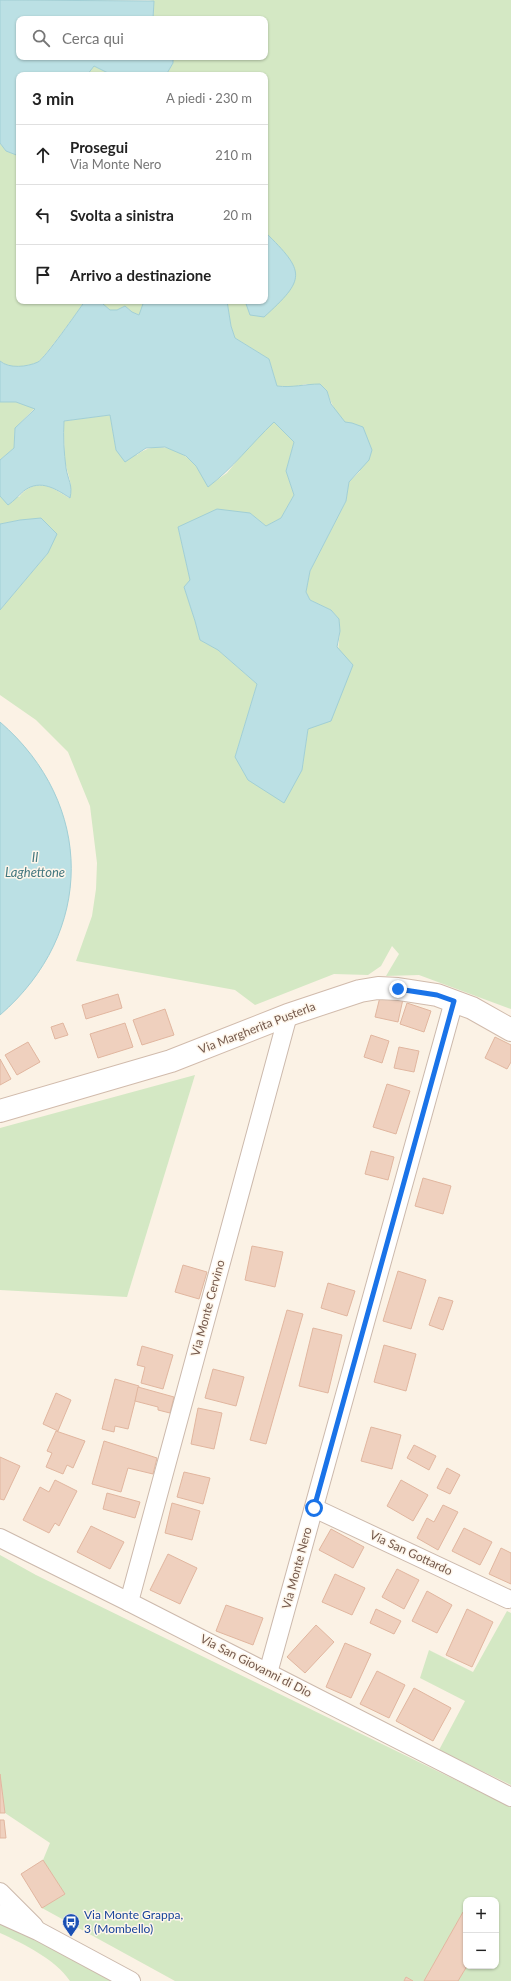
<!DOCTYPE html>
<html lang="it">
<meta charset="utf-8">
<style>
:root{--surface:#fff;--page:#f6f6f6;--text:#222;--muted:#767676;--line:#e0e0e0}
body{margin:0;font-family:Lato,sans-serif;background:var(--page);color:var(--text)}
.controls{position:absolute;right:12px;bottom:12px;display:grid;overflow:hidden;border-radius:8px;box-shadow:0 1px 3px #0004}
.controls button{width:36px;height:36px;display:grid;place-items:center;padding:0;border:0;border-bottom:1px solid var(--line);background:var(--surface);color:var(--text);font:20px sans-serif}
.stop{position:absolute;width:12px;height:12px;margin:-9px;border:3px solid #1a73e8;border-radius:50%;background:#fff}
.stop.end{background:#1a73e8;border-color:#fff;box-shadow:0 1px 4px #0008}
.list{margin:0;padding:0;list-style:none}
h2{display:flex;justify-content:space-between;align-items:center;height:52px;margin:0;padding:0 16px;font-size:17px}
h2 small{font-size:13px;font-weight:400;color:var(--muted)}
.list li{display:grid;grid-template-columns:26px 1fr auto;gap:12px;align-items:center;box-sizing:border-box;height:60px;padding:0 16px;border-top:1px solid var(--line)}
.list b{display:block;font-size:15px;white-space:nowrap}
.list p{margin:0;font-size:13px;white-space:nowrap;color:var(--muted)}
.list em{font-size:13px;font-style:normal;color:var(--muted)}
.icon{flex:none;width:22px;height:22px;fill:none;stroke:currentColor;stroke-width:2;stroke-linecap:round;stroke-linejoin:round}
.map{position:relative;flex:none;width:511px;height:1981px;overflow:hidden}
.search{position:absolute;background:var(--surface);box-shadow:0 1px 3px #0004;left:16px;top:16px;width:252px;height:44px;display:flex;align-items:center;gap:10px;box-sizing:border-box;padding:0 14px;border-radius:8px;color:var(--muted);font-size:15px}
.panel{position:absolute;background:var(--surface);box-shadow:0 1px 3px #0004;left:16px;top:72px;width:252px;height:232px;border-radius:8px}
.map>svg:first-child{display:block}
.green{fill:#d4e8c4}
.water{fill:#bbe0e4;stroke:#a1cfd5}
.building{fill:#efd0be;stroke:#e1b69f}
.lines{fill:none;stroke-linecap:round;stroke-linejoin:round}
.street-casing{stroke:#ccb9ac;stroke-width:20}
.secondary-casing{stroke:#d1bbac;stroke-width:24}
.street{stroke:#fff;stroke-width:18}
.secondary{stroke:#fff;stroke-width:22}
.route{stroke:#1a73e8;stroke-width:5}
.labels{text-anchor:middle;stroke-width:3;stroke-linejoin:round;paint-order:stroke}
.street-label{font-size:12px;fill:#73584b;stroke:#fef6eb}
.transit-label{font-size:12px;fill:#164399;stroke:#fef6eb;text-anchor:start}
.water-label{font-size:13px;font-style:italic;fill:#43777f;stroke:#fef6eb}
</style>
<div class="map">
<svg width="511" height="1981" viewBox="0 0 511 1981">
<rect width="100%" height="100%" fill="#fbf2e5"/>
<g class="green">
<path d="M149 0H511V1009L419 975 386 976 399 954 392 946 381 966 368 975 334 974 255 1005 235 990 76 961 92 916 96 889 97 863 90 806 68 752 36 720 0 695V610L48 553 20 520 0 524V496L19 497C35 477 51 486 69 498 74 483 67 475 65 460 64 447 64 434 64 421L110 415 116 450 137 455C155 440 181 449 195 465 200 471 204 480 208 486L227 473 248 447 274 422 294 442 286 471 294 495 281 518 266 526 250 513 178 527 190 580 184 587 195 621 200 640 218 650 257 684 235 757 302 770 308 729 331 720 340 631 339 619 331 610 310 600 306 592 310 571 346 501 349 482 360 471 352 423H346C336 413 331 404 327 391L306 384 293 387 277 386 269 359 235 338 231 326 227 301H265V75H166L173 63V57H265V19H153L154 1Z"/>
<path d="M94 66 112 75H87Z"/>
<path d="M0 143 6 151 19 156V301H85C78 311 44 358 38 362 27 367 9 369 0 361Z"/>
<path d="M104 301H144L140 315 132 312 125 306 117 310H110L103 304Z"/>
<path d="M0 402H16L35 408 15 428 14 448 0 460Z"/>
<path d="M195 1075 127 1297 0 1290V1128Z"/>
<path d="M0 1555 36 1575 511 1807V1981H458L467 1966H496V1900H466V1913L463 1912 424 1981H413L406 1977 404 1981H175L42 1908 65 1894 43 1860 50 1843 5 1813 0 1774Z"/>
<path d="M507 1611 511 1613V1785L439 1750 465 1701 420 1678 429 1650 473 1672Z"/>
<path d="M0 1923 33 1938 114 1981H70C55 1959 24 1944 0 1933Z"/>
</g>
<g class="water">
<path d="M0 0 154 1 153 19H19V57H173V63L166 75H112L94 66 87 75H19V156L6 151 0 143Z"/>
<path d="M265 232C306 272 306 279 264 317L250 315 245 301H265Z"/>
<path d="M85 301H104L103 304 110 310H117L125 306 132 312 139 315 144 301H227L231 326 235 338 269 359 277 386C292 388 305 384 320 384L327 391 331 404 345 422 352 423 363 427 372 450 369 460 349 482 346 501 310 571 306 592 310 600 331 610 339 619 340 631 337 647 353 665 331 721 308 729 302 770 284 803 248 780 235 757 257 684 218 650 200 640 195 621 184 587 190 580 178 527 217 509 250 513 266 526 281 518 294 495 286 471 294 442 274 422C251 444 233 468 208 487L196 466 186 456 165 447 146 448 125 462 116 450 110 415 64 421C63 436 64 453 66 468 68 480 73 485 70 498 56 489 41 479 25 490 21 493 14 501 8 505L0 496V460L14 448 15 428 35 409 16 402H0V361C9 369 27 367 38 362 45 358 78 311 85 301Z"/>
<path d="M41 518 57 534 48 553 0 610V524L20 520Z"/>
<path d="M0 722C95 804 95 933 0 1015Z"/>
</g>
<g class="building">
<path d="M381 993 403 999 398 1022 375 1017Z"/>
<path d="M118 994 122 1008 86 1019 82 1005Z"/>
<path d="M407 1003 431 1011 424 1032 400 1024Z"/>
<path d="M165 1009 174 1035 142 1045 133 1020Z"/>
<path d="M63 1023 68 1035 55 1039 51 1027Z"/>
<path d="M125 1023 133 1047 98 1058 90 1034Z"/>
<path d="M371 1035 389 1041 382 1063 364 1057Z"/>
<path d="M495 1037 511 1045V1062L507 1069 485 1058Z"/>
<path d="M28 1042 40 1062 17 1075 5 1055Z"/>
<path d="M399 1047 419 1051 414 1072 394 1068Z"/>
<path d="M0 1059 11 1079 0 1085Z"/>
<path d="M387 1084 410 1091 396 1134 373 1127Z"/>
<path d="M371 1151 394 1157 388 1180 365 1174Z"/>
<path d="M423 1178 451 1186 443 1214 415 1206Z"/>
<path d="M252 1246 283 1252 275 1287 245 1280Z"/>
<path d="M183 1265 207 1272 199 1299 175 1292Z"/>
<path d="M398 1271 426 1280 411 1329 383 1321Z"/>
<path d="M328 1283 355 1291 347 1316 321 1308Z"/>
<path d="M439 1297 453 1301 443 1330 429 1325Z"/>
<path d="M287 1310 303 1314 266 1444 250 1440Z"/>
<path d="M313 1328 342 1335 328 1393 299 1386Z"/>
<path d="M384 1345 416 1354 406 1391 374 1382Z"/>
<path d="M142 1346 173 1355 163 1389 141 1383 145 1367 137 1365Z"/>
<path d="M213 1369 244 1377 236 1406 205 1398Z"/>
<path d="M115 1379 139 1386 128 1429 115 1426 114 1432 102 1429Z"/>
<path d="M138 1387 174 1397 170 1413 158 1410V1407L135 1401Z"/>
<path d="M56 1393 71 1400 58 1431 43 1424Z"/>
<path d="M198 1408 222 1413 214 1449 191 1444Z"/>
<path d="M371 1427 401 1435 392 1469 361 1461Z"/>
<path d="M56 1431 85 1441 73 1468 67 1465 63 1474 46 1467 52 1453 47 1451Z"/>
<path d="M104 1441 157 1458 153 1474 128 1468 121 1492 92 1484Z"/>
<path d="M414 1445 436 1456 429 1470 407 1458Z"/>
<path d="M0 1457 20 1466 4 1500 0 1499Z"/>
<path d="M447 1468 460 1475 450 1494 437 1488Z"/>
<path d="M184 1472 210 1478 203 1504 177 1497Z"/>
<path d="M55 1480 77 1491 59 1526 55 1523 49 1533 23 1520 40 1487 49 1492Z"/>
<path d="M401 1480 428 1495 413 1521 387 1506Z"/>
<path d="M107 1493 140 1502 135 1518 103 1509Z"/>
<path d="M172 1503 200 1511 192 1540 165 1533Z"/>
<path d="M443 1505 458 1512 438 1550 417 1538 427 1518 434 1522Z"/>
<path d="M91 1526 124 1542 110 1569 77 1552Z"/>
<path d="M464 1528 492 1542 480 1565 452 1551Z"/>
<path d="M331 1529 364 1547 353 1568 319 1550Z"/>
<path d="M501 1548 511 1553V1584L489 1574Z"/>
<path d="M168 1554 197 1568 180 1604 150 1590Z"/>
<path d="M397 1569 419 1580 404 1609 382 1597Z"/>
<path d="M335 1574 365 1588 352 1615 322 1602Z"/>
<path d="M427 1591 452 1605 437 1633 412 1621Z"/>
<path d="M226 1605 263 1618 253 1645 216 1631Z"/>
<path d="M376 1609 401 1621 394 1634 370 1623Z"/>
<path d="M467 1609 493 1622 472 1667 446 1655Z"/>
<path d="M316 1625 334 1642 305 1673 287 1657Z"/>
<path d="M345 1643 371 1654 351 1698 326 1687Z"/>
<path d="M377 1671 405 1685 389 1718 360 1704Z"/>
<path d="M414 1688 451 1708 433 1741 396 1721Z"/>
<path d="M0 1774 5 1813H0Z"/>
<path d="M0 1820H4L6 1838H0Z"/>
<path d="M43 1860 65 1894 42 1908 21 1874Z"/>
<path d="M463 1912 466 1913 467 1966 458 1981H424Z"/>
<path d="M406 1977 413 1981H404Z"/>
</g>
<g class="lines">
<g class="street-casing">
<g id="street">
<path d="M314 1508 508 1599"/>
<path d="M0 1538 129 1602 511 1797"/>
<path d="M129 1602 288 1015"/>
<path d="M268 1673 454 1001"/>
<path d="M0 1892 34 1926"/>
<path d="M0 1914 38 1931 131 1981"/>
</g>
</g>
<g class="secondary-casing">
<path id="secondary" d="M0 1111 171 1061 288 1015 360 991 378 988 398 989 437 995 472 1008 511 1030"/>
</g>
<use href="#street" class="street"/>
<use href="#secondary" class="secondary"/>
</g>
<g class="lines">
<path class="route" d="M314 1508 454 1001 437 995 398 989"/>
</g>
<defs>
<g id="bus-pin" transform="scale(0.9)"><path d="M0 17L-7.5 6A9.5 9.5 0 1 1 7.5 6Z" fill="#1a4fb4" stroke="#fef6eb"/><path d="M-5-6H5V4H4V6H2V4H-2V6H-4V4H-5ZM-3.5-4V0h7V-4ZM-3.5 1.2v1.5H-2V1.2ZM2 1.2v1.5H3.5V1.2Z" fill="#fff"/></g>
</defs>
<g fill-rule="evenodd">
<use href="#bus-pin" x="71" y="1922"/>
</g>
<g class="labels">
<g class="street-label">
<text transform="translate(257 1028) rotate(-21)" y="4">Via Margherita Pusterla</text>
<text transform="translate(208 1308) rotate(-75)" y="4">Via Monte Cervino</text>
<text transform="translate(411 1553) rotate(25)" y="4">Via San Gottardo</text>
<text transform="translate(297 1568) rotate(-75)" y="4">Via Monte Nero</text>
<text transform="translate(256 1666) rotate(27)" y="4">Via San Giovanni di Dio</text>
</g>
<g class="transit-label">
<text x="84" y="1919">Via Monte Grappa,<tspan x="84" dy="14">3 (Mombello)</tspan></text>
</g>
<g class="water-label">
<text x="35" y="862">Il<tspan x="35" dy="15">Laghettone</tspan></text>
</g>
</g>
</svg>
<div class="controls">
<button>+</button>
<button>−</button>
</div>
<div class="stop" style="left:314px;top:1508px"></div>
<div class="stop end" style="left:398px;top:989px"></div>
<div class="search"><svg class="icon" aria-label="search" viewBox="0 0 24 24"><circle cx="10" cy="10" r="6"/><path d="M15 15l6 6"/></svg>Cerca qui</div>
<section class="panel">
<h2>3 min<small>A piedi · 230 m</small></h2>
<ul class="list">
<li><svg class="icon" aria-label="ahead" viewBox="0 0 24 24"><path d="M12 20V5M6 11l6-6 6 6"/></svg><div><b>Prosegui</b><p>Via Monte Nero</p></div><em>210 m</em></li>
<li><svg class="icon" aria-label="left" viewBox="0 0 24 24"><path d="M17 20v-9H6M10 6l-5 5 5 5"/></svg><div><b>Svolta a sinistra</b></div><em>20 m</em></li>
<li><svg class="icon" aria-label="arrive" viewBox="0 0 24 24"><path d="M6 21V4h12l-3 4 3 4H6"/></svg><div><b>Arrivo a destinazione</b></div></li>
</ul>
</section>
</div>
